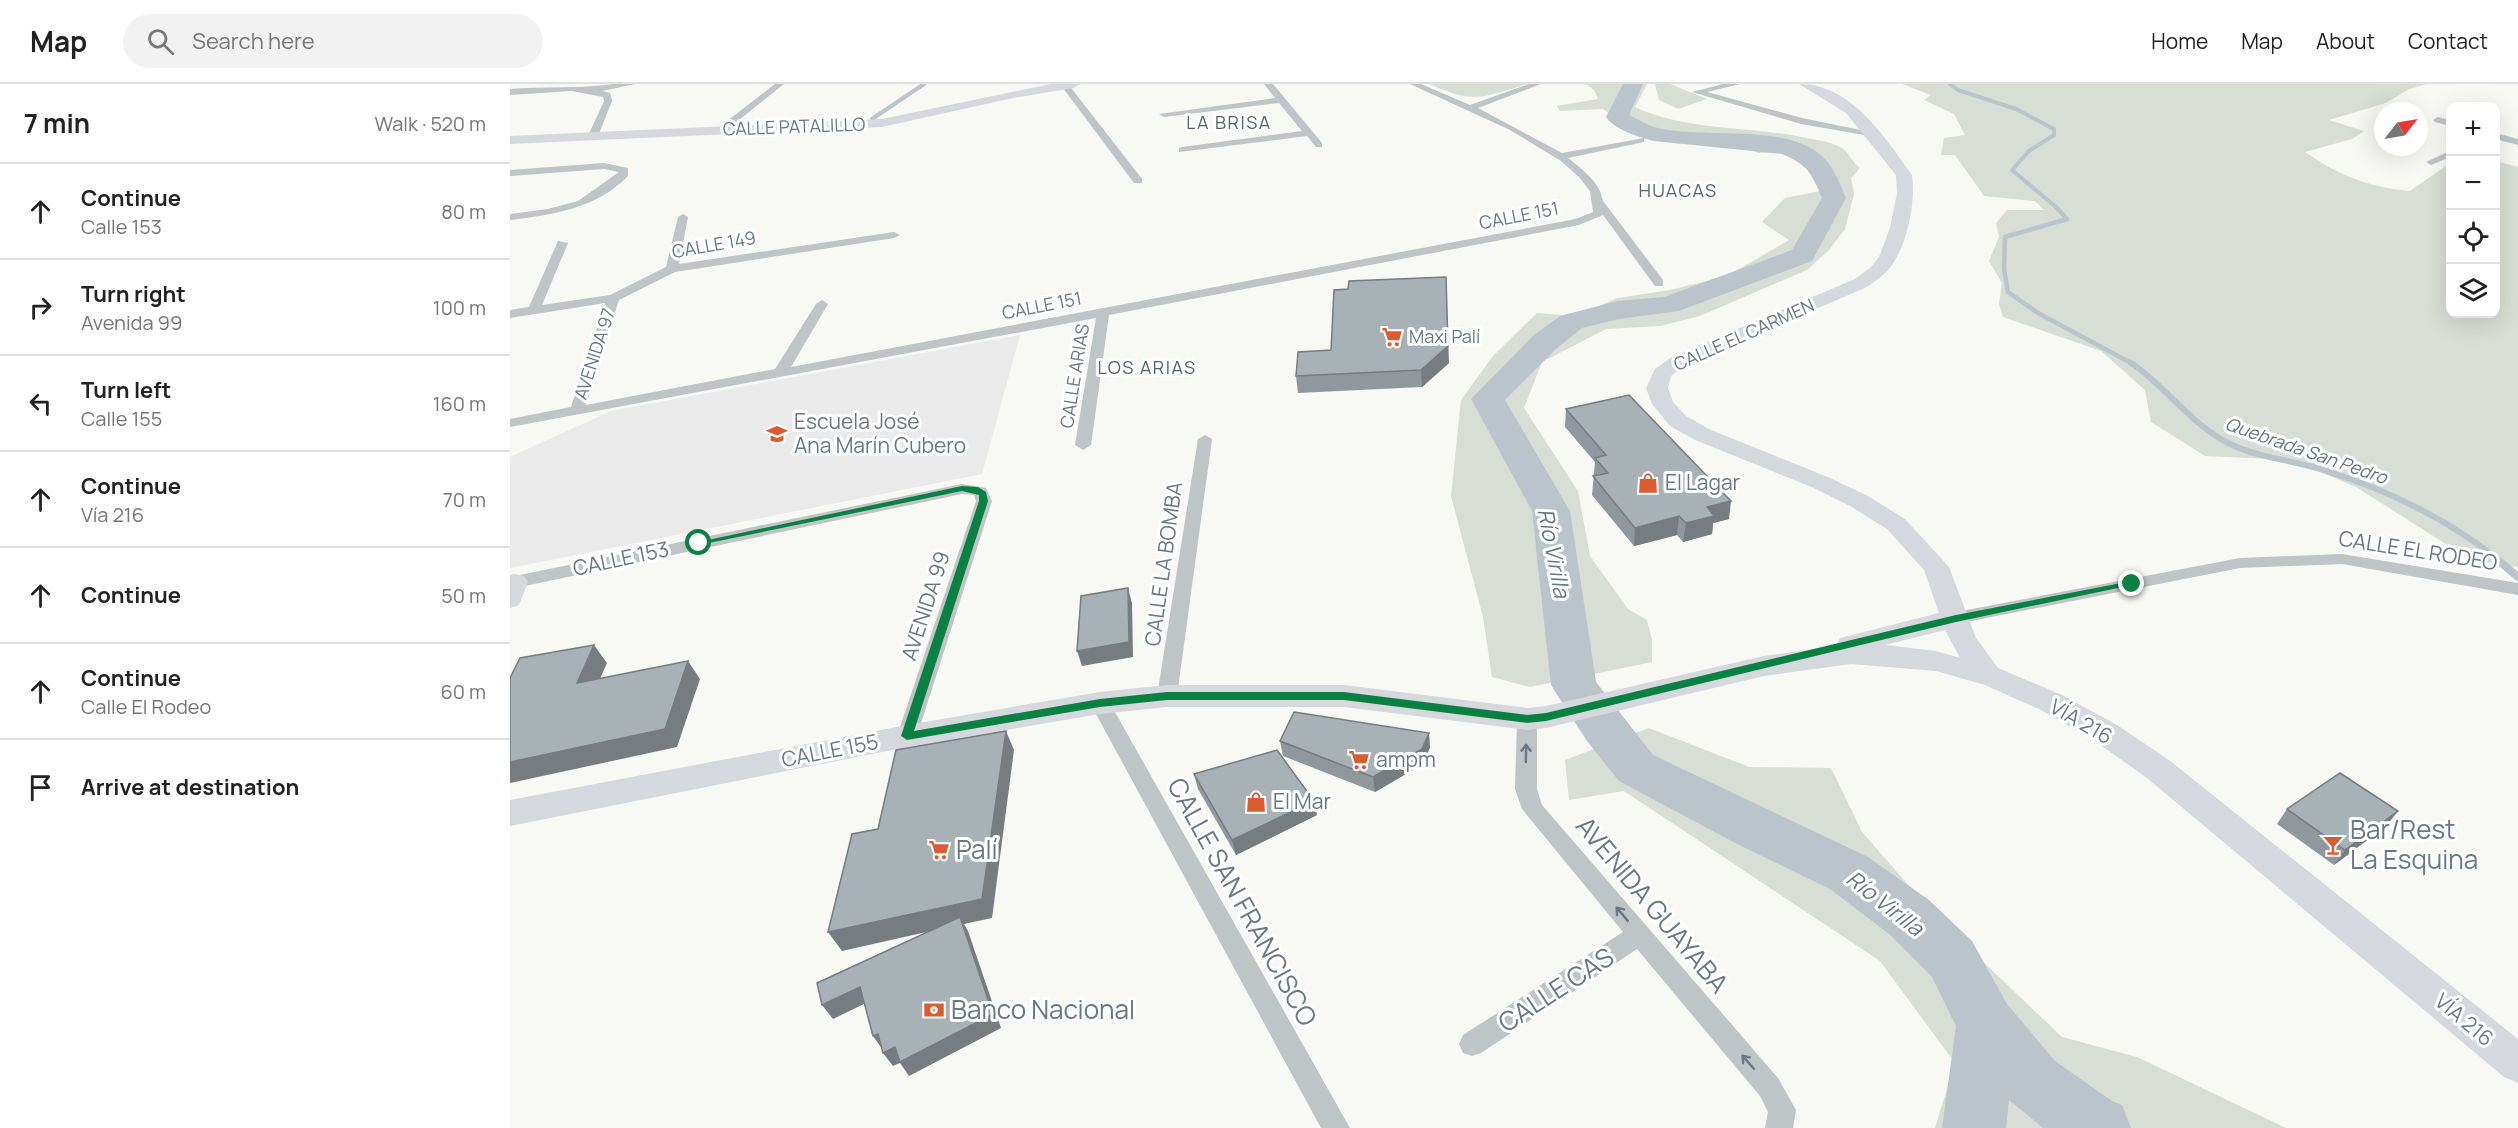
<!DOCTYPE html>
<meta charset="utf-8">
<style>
:root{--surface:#fff;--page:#f2f2f2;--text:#222;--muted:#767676;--line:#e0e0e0}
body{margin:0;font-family:Manrope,sans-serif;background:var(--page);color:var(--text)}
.controls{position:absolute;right:18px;top:18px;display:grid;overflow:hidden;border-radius:12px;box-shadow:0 6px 24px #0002}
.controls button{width:54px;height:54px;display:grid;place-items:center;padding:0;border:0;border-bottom:2px solid var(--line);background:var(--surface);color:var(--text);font:30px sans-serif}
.compass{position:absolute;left:1864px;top:18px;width:54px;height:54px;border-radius:50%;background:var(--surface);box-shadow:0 6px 24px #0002;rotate:59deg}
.stop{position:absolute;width:18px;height:18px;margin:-14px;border:4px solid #0b8043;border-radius:50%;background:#fff}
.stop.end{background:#0b8043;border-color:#fff;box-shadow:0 2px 6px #0008}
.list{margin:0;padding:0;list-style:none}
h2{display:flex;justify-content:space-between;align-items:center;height:78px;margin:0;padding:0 24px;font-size:26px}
h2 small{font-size:20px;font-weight:400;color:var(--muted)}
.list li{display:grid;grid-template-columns:39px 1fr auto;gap:18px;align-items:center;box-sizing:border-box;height:96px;padding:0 24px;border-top:2px solid var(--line)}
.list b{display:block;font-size:22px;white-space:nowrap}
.list p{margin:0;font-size:20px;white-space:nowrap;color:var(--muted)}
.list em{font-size:20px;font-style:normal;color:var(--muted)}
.icon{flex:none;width:33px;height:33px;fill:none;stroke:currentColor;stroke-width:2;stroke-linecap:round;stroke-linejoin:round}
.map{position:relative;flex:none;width:2008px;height:1044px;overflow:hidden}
header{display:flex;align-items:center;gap:36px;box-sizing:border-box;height:84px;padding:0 30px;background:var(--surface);border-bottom:2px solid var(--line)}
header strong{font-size:28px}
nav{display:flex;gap:33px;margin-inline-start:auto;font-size:21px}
.search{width:420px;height:54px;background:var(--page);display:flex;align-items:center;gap:15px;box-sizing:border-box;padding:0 21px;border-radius:33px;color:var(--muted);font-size:22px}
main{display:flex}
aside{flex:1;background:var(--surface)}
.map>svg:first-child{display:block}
.built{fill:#e9eae9}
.green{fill:#d8ddd5}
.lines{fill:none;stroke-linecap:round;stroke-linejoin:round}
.stream-far3{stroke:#bbc4ca;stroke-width:4}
.stream-far2{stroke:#bbc4ca;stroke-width:4.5}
.stream-far1{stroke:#bbc4ca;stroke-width:6}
.stream{stroke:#bbc4ca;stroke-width:8}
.river{fill:#bbc4ca;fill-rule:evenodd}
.street{fill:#bfc4c7;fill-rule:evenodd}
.secondary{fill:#d5d9dd;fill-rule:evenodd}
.wall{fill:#90989d}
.shaded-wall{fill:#767c7f}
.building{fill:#a8b1b6;stroke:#767c7f;stroke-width:1.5}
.oneway{stroke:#687885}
.route{fill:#0b8043}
.labels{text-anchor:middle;stroke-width:6;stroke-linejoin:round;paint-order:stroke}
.far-neighbourhood-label{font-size:18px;letter-spacing:1.5px;fill:#56616b;stroke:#fff}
.far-street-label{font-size:18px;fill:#687885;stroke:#fff}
.far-poi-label{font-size:18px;fill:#687885;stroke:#fff;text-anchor:start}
.far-water-label{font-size:18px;font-style:italic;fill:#647881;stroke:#fff}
.poi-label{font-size:21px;fill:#687885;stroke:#fff;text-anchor:start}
.street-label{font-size:21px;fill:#687885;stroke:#fff}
.water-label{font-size:22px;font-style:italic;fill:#647881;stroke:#fff}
.near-poi-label{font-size:26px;fill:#687885;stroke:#fff;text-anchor:start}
.near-street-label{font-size:26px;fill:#687885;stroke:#fff}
</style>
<header>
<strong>Map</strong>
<div class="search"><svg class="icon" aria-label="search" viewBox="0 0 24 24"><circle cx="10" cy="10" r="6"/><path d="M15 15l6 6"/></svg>Search here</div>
<nav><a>Home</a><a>Map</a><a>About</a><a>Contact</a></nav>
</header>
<main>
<aside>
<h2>7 min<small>Walk · 520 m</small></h2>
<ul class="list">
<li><svg class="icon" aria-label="ahead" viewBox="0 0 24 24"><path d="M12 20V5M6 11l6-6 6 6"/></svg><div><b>Continue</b><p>Calle 153</p></div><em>80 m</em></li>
<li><svg class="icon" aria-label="right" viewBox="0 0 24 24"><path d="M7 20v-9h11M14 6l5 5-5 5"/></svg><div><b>Turn right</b><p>Avenida 99</p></div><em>100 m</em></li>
<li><svg class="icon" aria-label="left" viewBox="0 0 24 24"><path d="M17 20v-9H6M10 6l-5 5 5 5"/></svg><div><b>Turn left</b><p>Calle 155</p></div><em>160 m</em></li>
<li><svg class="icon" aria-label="ahead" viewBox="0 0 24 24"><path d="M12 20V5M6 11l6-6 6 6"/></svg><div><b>Continue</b><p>Vía 216</p></div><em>70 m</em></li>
<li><svg class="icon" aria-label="ahead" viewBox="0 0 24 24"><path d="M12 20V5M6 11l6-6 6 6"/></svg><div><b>Continue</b></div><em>50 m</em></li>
<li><svg class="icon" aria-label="ahead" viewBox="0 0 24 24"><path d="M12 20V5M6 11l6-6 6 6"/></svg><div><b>Continue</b><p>Calle El Rodeo</p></div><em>60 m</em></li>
<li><svg class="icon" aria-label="arrive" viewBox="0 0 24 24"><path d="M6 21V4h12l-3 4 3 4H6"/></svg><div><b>Arrive at destination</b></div></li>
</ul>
</aside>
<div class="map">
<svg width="2008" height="1044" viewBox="0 0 2008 1044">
<rect width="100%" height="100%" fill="#f8f8f5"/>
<path class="built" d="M510 251 472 390 0 484V373L101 327Z"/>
<g class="green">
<path d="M919 0H1017C971 14 964 20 919 0Z"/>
<path d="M1076 0H1137L1125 23C1176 47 1237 42 1292 53 1304 56 1321 57 1332 64 1339 69 1342 78 1350 84L1341 94 1344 110 1335 145 1319 166 1297 186 1190 232 1150 242 1096 245 1032 278 1014 324 1068 407 1080 472 1118 525 1137 536 1142 556V578L1020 603 982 593 973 533 941 412 951 316 983 272 1027 229 1065 232 1108 214 1160 206 1217 192 1279 156 1252 138 1275 114 1310 107 1291 75 1270 68 1248 69 1232 60 1190 54 1170 60 1122 48 1093 25 1050 27 1047 22 1088 15 1084 6Z"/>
<path d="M1145 0H1160L1197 15 1168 25 1149 16Z"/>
<path d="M1392 0H1917L1899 5 1876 19 1819 36 1854 47 1842 55 1795 68C1830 92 1858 103 1900 107L1940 79V230H1986V77L2008 83V483L1961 476 1846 403 1783 376 1695 372 1641 338 1635 306 1591 267 1493 233 1489 220 1492 199 1479 177 1489 153 1486 139 1497 126H1534L1525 117 1474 112 1445 71H1431L1434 54 1455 51 1444 30 1414 16 1421 11Z"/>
<path d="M1139 644 1239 683 1321 684 1352 748 1429 836 1552 953 1627 973 1776 1044H1425L1445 979 1370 877 1114 707 1059 716 1055 676Z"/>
</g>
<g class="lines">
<g class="stream-far3">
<path d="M1440 0 1448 6 1506 25 1544 45V51L1519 67 1502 86 1547 124"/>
<path d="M362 35 414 0"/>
</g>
<path class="stream-far2" d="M1546 123 1557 135 1495 153 1494 185 1498 208 1528 229 1623 280"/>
<path class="stream-far1" d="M1621 279C1657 303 1681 341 1720 360 1749 374 1782 376 1813 386 1876 405 1940 436 1991 478"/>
<path class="stream" d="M1989 477 2008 493"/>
<path class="river" d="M1113 0H1133L1119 31C1128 35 1138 42 1148 44 1194 55 1267 40 1307 68 1323 80 1329 97 1336 114L1302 177 1169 227 1109 235 1072 244 1046 265 995 316 1060 427 1086 598 1143 671 1358 773 1419 816 1462 857 1497 920 1545 977 1602 1017 1612 1021 1621 1044H1533L1499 1016 1496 1044H1432L1446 942 1422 893 1379 850 1320 805 1227 760 1109 697 1077 657 1048 612 1041 601 1022 427 961 315 1024 251 1050 232 1108 217 1154 213 1282 166 1312 114C1302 89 1298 81 1272 70L1144 57C1129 53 1105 46 1096 33Z"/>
<g class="street">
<path d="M103 0H125L92 7 100 9 102 17 88 52 83 55 78 52 94 17 93 13 62 7 0 11V5C35 2 70 5 103 0Z"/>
<path d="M265 0H274L214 48H208V44Z"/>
<path d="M550 0H558L632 95V99H624Z"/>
<path d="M754 0H763L812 59V63H806L797 52 669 68V64L672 63 792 47 769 19 654 33 649 30 765 14Z"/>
<path d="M900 0H911L960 21 1019 0H1031L968 24 1052 69 1134 54V58L1058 74C1072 85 1090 98 1093 117L1153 196V202H1145L1093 131 1069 141 599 231 581 361 573 366 565 361 586 234 0 343V335L61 323 95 219 0 234V226L19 223 48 157 58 159 32 221 100 211 156 183 168 133 173 130 178 133 169 180 384 148 390 151 384 154 165 188 109 216 76 321 265 285 306 220 312 216 318 220 281 283 1066 135 1083 128 1080 107 1069 93 1051 77 1000 46Z"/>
<path d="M1213 0H1230L1197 8 1292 34 1365 49 1360 52 1291 40 1182 8Z"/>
<path d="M1928 33 1940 36V42L1925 38 1923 36Z"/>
<path d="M1986 49 2008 55V61L1986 55Z"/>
<path d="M1940 67V73L1921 81 1916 78Z"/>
<path d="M94 79 118 84V92C87 124 43 131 0 136V130L38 125 68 117 109 88 94 85 0 92V86Z"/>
<path d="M695 351 702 355 667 612 664 617H650L647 612 688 355Z"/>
<path d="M452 400 476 404 482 417 407 652 404 657 397 660 390 657 387 652 466 417 464 411 452 410 5 504 0 502V494L5 492Z"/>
<path d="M1832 470 2008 499V511L1832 480 1730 484 1446 540 1437 534 1446 528 1730 474Z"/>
<path d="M590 612 597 614 840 1044H811L580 619 583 614Z"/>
<path d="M1017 628 1024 630 1027 635V705L1032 721 1268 994 1286 1026 1283 1044H1255L1258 1028 1250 1012 1127 865 971 969 962 972 953 969 949 960 953 951 1113 848 1012 725 1005 705 1007 635 1010 630Z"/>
</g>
<g class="secondary">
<path d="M541 0H570L564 4 503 14 372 43 0 60V52L372 35Z"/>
<path d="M1289 0C1341 0 1374 52 1402 91 1406 119 1397 163 1379 185 1373 192 1365 197 1357 203L1176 281 1161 292 1158 304 1163 318 1176 332 1201 346 1320 394 1358 412 1395 435 1439 483 1466 554 1488 584 1552 611 1607 641 1659 676 2008 955V999L1994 993 1637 694 1585 657 1531 626 1475 601 1426 587 1341 580 1254 592 1036 644 1017 646 834 623H657L590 630 397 663 0 742V716L397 641 590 608 657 601H834L1017 624 1036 622 1254 572 1326 562 1330 554 1429 529 1414 486 1377 445 1340 422 1304 404 1185 356 1160 342 1142 320 1136 304 1145 285 1162 273 1345 195 1360 184 1369 173 1380 144 1387 109 1386 91 1336 29ZM1435 546 1450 574 1426 567 1375 561Z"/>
<path d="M5 490 14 492 18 498 9 521 0 524V491Z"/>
</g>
</g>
<g class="wall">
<path d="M939 279 912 303 788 309 786 292Z"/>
<path d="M1056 325 1219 435 1203 439 1202 450 1173 458 1167 451 1124 462 1082 411 1085 378 1055 343Z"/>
<path d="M770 657 920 663 913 680 865 708 773 672Z"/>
<path d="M684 690 807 731 726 771 688 705Z"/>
<path d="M1777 725 1888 727 1876 742 1824 781 1767 740Z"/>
</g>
<g class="shaded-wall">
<path d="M936 193 939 279 912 303 911 286Z"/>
<path d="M1221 417 1219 435 1203 439 1202 450 1173 458 1176 439 1197 423Z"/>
<path d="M1169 432 1167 451 1124 462 1125 444Z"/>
<path d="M618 504 622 519 623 573 572 582 567 567Z"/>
<path d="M84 561 97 579 80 617 67 599Z"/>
<path d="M178 577 190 595 167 663 0 699V678Z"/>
<path d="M496 647 504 666 482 834 454 840 458 847 491 944 399 992 390 979 383 982 373 969 452 840 332 867 318 848Z"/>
<path d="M919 649 920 663 913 680 865 708 863 693Z"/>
<path d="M804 717 807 731 726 771 722 756Z"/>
<path d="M1888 727 1876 742 1824 781 1835 766Z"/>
<path d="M350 903 360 917 323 935 312 921Z"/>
<path d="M368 950 373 966 363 952Z"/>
</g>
<g class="building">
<path d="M936 193 938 262 911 286 786 292 788 268 821 266 824 206 838 205 839 197Z"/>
<path d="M1119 311 1221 417 1197 423 1204 432 1176 439 1169 432 1125 444 1083 392 1098 389 1085 374 1096 371 1056 325Z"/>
<path d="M618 504 619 558 567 567 571 512Z"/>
<path d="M84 561 67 599 178 577 155 645 0 678V594L10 574Z"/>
<path d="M784 628 919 649 912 665 863 693 770 657Z"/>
<path d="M496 647 472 815 318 848 342 750 368 745 386 666Z"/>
<path d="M767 666 804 717 722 756 684 690Z"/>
<path d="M1830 689 1888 727 1835 766 1777 725Z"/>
<path d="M450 833 483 930 390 978 385 963 373 969 368 950 363 952 350 903 312 921 307 899Z"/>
</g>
<defs><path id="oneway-shaft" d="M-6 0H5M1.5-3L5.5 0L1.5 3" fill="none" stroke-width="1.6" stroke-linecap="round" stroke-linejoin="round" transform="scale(1.5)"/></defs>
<g class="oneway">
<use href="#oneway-shaft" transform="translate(1016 669) rotate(-89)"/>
<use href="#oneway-shaft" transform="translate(1112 830) rotate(-130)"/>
<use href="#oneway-shaft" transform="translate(1238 978) rotate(-131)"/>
</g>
<path class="route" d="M452 402 468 403 476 408 478 417 404 647 590 615 657 608H834L1017 631 1036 629 1446 531 1622 497 1627 500 1446 538 1036 637 1017 639 834 616H657L590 623 397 656 391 652 469 417V411L452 407 189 461 184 459Z"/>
<defs>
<g id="supermarket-bare" transform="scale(1.62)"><path d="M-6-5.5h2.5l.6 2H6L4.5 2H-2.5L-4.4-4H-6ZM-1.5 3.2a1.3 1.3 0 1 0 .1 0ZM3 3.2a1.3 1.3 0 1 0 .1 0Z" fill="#dc5c31" stroke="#fff" stroke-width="2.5" paint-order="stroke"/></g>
<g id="school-bare" transform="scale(1.62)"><path d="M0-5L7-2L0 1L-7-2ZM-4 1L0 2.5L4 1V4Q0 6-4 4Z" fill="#dc5c31" stroke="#fff" stroke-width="2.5" paint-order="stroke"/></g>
<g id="shop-bare" transform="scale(1.62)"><path d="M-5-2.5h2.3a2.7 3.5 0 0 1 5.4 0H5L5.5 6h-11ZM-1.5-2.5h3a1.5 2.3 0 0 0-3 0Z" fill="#dc5c31" stroke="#fff" stroke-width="2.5" paint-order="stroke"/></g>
<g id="bar-bare" transform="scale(1.62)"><path d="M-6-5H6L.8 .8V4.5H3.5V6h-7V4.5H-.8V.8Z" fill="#dc5c31" stroke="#fff" stroke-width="2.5" paint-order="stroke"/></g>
<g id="bank-bare" transform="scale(1.62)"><path d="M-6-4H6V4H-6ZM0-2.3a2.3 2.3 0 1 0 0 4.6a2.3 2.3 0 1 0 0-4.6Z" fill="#dc5c31" stroke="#fff" stroke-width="2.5" paint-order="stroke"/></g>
</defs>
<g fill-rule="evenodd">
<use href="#supermarket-bare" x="882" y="253"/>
<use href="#school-bare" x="267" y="350"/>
<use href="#shop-bare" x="1138" y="399"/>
<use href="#supermarket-bare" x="849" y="676"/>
<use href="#shop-bare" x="746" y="718"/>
<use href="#bar-bare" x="1823" y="761"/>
<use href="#supermarket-bare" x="429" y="766"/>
<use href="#bank-bare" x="424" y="926"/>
</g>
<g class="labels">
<g class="far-neighbourhood-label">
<text x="719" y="45">LA BRISA</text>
<text x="1168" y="113">HUACAS</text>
<text x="637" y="290">LOS ARIAS</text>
</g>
<g class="far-street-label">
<text transform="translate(284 43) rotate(-2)" y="6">CALLE PATALILLO</text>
<text transform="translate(1009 132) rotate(-11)" y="6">CALLE 151</text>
<text transform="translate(204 161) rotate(-10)" y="6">CALLE 149</text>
<text transform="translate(532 222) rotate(-11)" y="6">CALLE 151</text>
<text transform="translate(1234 251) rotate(-24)" y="6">CALLE EL CARMEN</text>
<text transform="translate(85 270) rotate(-72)" y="6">AVENIDA 97</text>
<text transform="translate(565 292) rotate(-81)" y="6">CALLE ARIAS</text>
</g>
<g class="far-poi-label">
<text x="899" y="259">Maxi Palí</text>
</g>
<g class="far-water-label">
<text transform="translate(1796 367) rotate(19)" y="6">Quebrada San Pedro</text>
</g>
<g class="poi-label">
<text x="284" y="345">Escuela José<tspan x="284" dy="24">Ana Marín Cubero</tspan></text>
<text x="1155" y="406">El Lagar</text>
<text x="866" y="683">ampm</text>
<text x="763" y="725">El Mar</text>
</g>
<g class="street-label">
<text transform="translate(1908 467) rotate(9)" y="7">CALLE EL RODEO</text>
<text transform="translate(111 475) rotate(-12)" y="7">CALLE 153</text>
<text transform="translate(654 480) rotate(-82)" y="7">CALLE LA BOMBA</text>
<text transform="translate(416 522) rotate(-72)" y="7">AVENIDA 99</text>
<text transform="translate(1571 638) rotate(30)" y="7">VÍA 216</text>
<text transform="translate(320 667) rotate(-11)" y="7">CALLE 155</text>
<text transform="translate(1954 936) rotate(40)" y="7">VÍA 216</text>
</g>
<g class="water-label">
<text transform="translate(1044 469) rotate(79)" y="8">Río Virilla</text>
<text transform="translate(1375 819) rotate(38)" y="8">Río Virilla</text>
</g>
<g class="near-poi-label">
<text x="1840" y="755">Bar/Rest<tspan x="1840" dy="30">La Esquina</tspan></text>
<text x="446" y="775">Palí</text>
<text x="441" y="935">Banco Nacional</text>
</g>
<g class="near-street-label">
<text transform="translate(732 818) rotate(61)" y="9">CALLE SAN FRANCISCO</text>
<text transform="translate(1142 821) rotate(50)" y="9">AVENIDA GUAYABA</text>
<text transform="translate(1046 906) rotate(-33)" y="9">CALLE CAS</text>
</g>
</g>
</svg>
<div class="controls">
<button>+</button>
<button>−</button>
<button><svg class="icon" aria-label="locate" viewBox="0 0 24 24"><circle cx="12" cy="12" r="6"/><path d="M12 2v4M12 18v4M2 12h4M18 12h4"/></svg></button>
<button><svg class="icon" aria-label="layers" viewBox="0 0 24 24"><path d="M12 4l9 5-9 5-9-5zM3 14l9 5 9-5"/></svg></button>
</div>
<svg class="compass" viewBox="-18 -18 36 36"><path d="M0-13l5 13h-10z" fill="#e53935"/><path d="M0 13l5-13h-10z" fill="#767676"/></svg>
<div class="stop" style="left:189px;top:459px"></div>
<div class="stop end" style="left:1622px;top:500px"></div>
</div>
</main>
